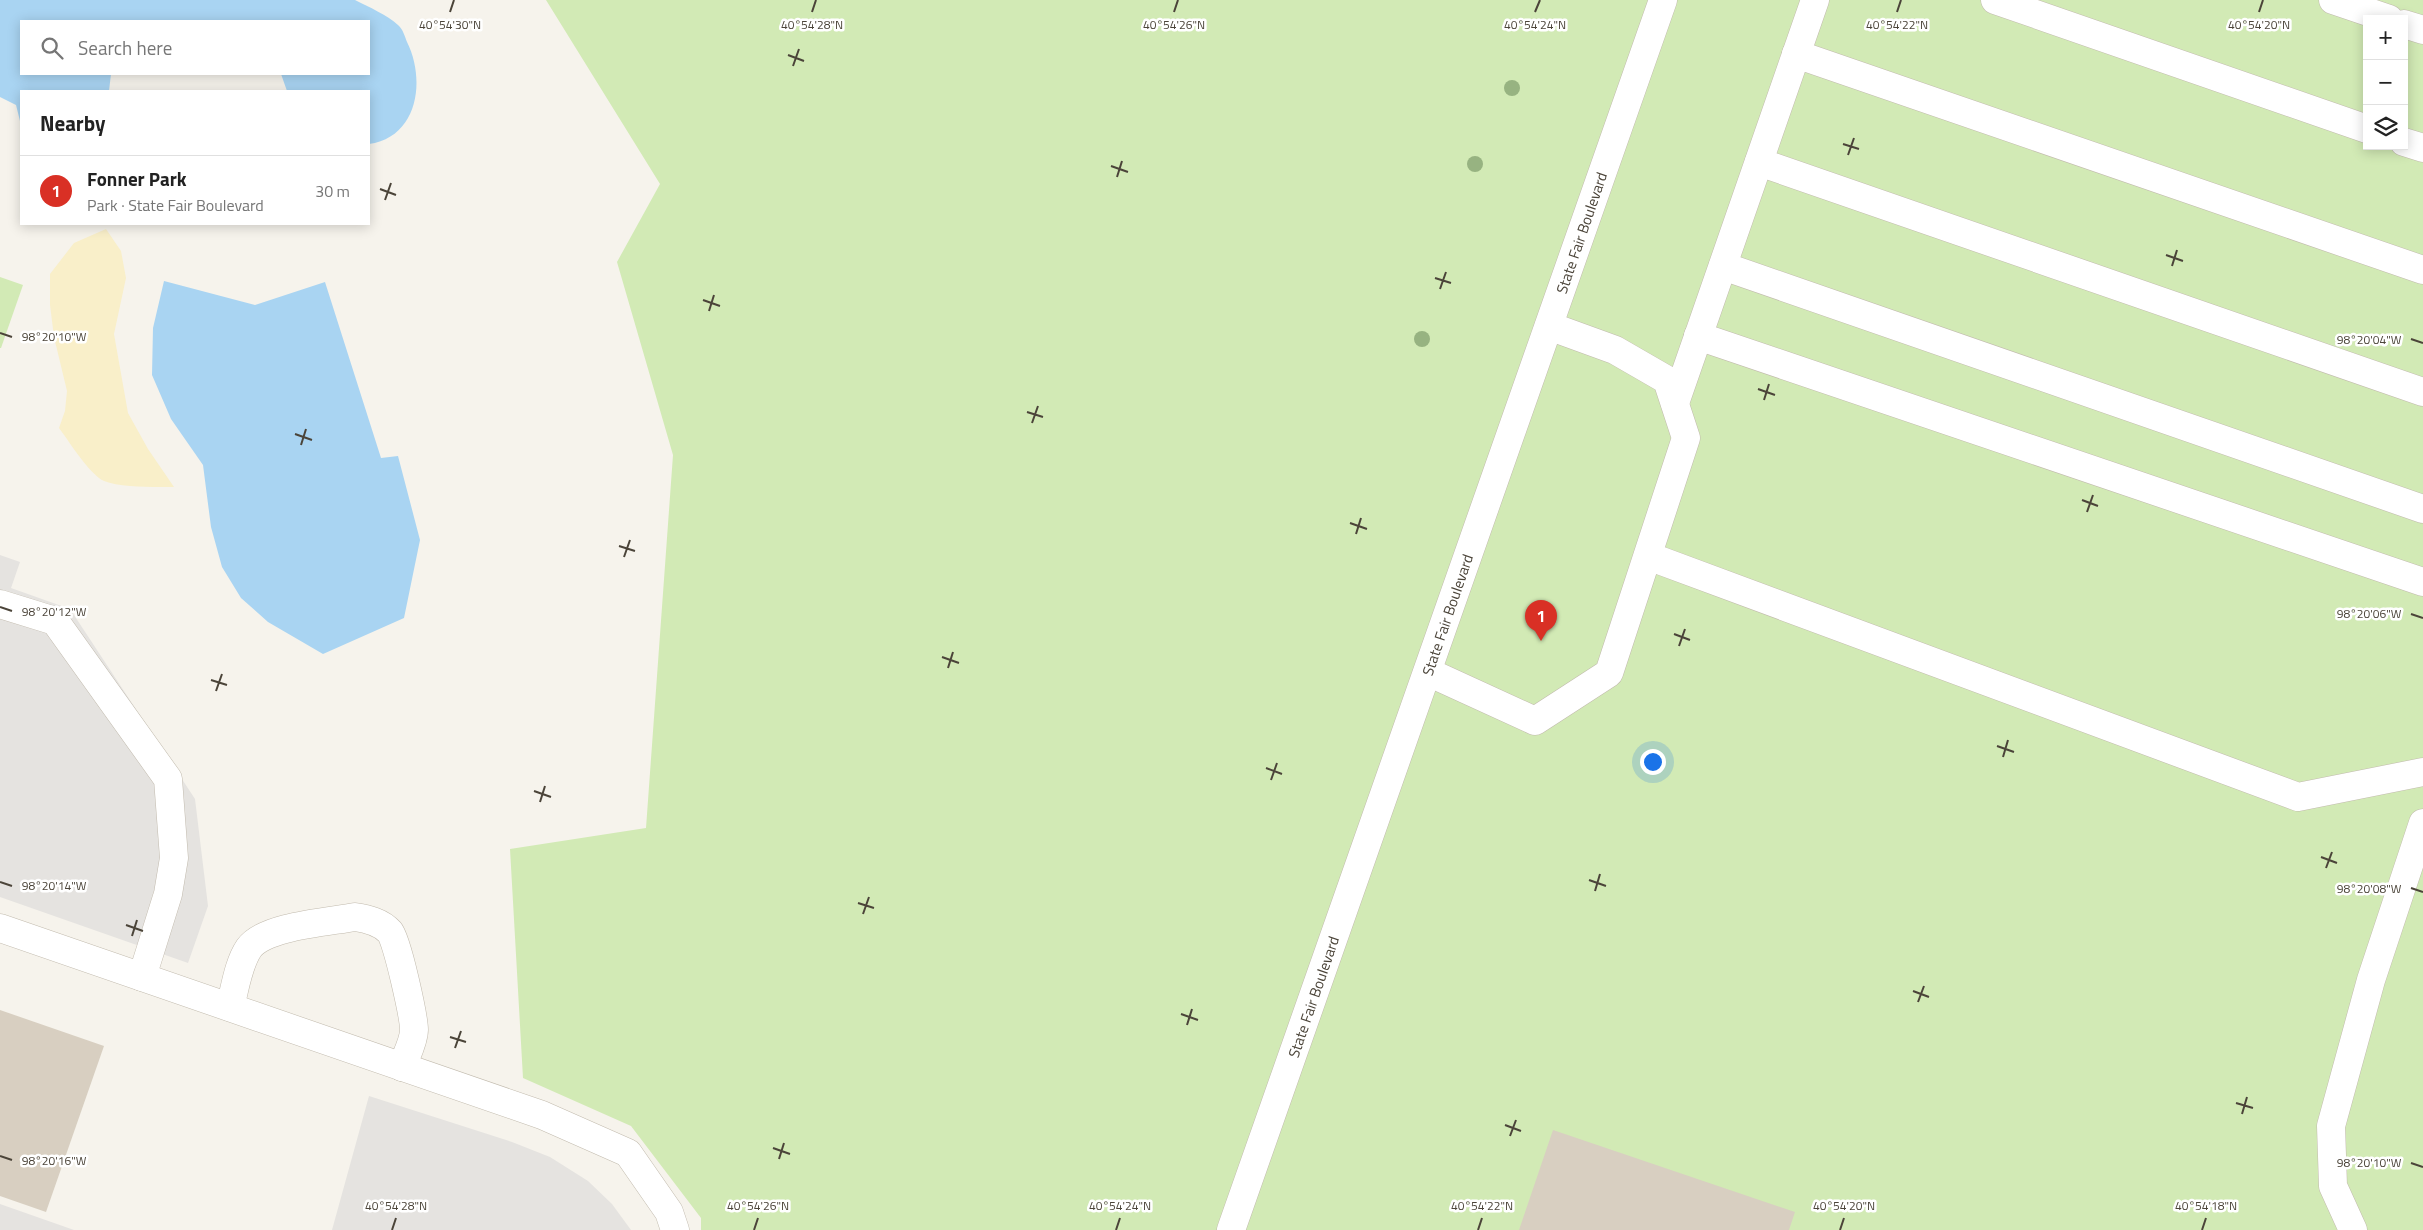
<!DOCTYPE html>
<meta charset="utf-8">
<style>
:root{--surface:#fff;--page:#f6f6f6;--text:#222;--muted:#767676;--line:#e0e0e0;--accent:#d93025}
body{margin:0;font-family:"Titillium Web",sans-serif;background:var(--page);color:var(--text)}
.controls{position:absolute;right:15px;top:15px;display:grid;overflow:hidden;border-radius:0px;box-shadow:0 2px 12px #0003}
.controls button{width:45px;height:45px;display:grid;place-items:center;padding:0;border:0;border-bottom:1px solid var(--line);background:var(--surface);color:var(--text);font:25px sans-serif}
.you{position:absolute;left:1652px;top:761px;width:18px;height:18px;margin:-12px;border:4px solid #fff;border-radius:50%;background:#1a73e8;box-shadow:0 0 0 8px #1a73e833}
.badge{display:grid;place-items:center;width:32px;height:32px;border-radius:50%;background:var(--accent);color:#fff;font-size:16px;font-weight:700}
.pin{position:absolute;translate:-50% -41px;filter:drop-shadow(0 1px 2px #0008)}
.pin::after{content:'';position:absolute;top:26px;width:18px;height:15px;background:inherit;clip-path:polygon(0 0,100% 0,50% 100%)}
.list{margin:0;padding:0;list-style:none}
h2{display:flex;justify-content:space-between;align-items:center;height:65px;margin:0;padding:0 20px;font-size:21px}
h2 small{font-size:16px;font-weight:400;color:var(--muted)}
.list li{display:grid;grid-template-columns:32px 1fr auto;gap:15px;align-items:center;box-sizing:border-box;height:70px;padding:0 20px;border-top:1px solid var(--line)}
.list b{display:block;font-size:19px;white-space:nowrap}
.list p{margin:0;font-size:16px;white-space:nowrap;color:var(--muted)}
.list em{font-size:16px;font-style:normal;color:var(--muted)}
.icon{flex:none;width:28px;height:28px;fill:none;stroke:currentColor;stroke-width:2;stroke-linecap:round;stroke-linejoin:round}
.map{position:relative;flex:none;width:2423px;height:1230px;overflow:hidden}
.search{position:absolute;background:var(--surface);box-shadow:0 2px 12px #0003;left:20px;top:20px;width:350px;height:55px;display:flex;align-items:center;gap:12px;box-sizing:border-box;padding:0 18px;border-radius:0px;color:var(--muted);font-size:19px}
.panel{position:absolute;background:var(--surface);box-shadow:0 2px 12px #0003;left:20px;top:90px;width:350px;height:135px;border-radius:0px}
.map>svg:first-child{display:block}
.green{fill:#d2eab5;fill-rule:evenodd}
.sand{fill:#f9efc9}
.parking{fill:#e5e3e0}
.water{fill:#a9d4f2}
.building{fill:#d8cfc1}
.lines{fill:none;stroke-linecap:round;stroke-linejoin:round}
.minor-casing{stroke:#c2bbae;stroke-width:29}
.minor{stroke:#fff;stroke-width:28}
.tree{fill:#97b381}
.ticks{fill:none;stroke:#4b4439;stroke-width:2}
.labels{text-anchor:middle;stroke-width:5;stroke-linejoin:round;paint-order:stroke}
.street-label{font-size:15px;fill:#4b4439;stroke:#fff}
.ticks-label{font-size:12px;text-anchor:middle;fill:#4b4439;stroke:#fff;stroke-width:5;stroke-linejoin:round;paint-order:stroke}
</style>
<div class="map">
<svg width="2423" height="1230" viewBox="0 0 2423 1230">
<rect width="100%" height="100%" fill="#f6f3ec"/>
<g class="green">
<path d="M546 0H2423V1230H701V1218L631 1126 523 1078 510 849 646 828 673 455 617 262 660 184ZM2367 19H2404V146H2367Z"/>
<path d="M0 277 23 285 1 348H0Z"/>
</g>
<path class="sand" d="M106 229 121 251 126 278 114 334 128 413 148 449 174 487C156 487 121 488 104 481 89 474 69 441 59 428L65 411 67 391 54 337 50 305V274L74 243Z"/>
<g class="parking">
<path d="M0 555 20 562 11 588 70 609 195 799 208 906 188 963 0 897Z"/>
<path d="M369 1096 512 1142 550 1157 588 1181 612 1204 631 1230H332Z"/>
<path d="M0 1204 74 1230H0Z"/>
</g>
<g class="water">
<path d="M0 0H355C369 7 387 15 398 25 403 29 405 37 407 42 426 80 418 137 369 144V91H287L281 74H369V21H21V74H111L109 91H21V125L16 105 0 97Z"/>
<path d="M164 281 255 305 325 282 381 458 398 456 420 540 404 618 323 654 268 622 241 598 222 567 211 527 203 465 171 419 152 375 153 328Z"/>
</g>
<g class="building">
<path d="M0 1010 104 1046 46 1212 0 1196Z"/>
<path d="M1553 1130 1795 1212 1789 1230H1519Z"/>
</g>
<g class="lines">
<g class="minor-casing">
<g id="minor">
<path d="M1995 0 2367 129"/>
<path d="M2333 0 2389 19"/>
<path d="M2404 24 2423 30"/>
<path d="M1796 54 2423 270"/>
<path d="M2404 142 2423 148"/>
<path d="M1759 162 2423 392"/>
<path d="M1723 266 2423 509"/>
<path d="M1698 336 2423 582"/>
<path d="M1675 403 1815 0"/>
<path d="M1648 556 2298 797 2423 772"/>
<path d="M0 604 55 621 168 779 174 858 168 894 142 977"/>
<path d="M1428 672 1535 721 1609 673 1686 438 1667 380 1615 350 1549 326"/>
<path d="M0 928 542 1115 628 1153 669 1212 675 1230"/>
<path d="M230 1007C235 989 238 964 249 948 265 926 328 922 355 917 368 919 381 922 390 932 397 940 414 1017 414 1030 414 1041 406 1056 402 1067"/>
<path d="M1231 1230 1663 0"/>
<path d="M2353 1230 2333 1186 2331 1126 2371 980 2423 823"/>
</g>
</g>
<use href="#minor" class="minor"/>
</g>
<g class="tree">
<circle cx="1512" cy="88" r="8"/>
<circle cx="1475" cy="164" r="8"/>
<circle cx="1422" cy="339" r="8"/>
</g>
<path class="ticks" d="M450 12 454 0M812 12 816 0M1174 12 1178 0M1535 12 1540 0M1897 12 1901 0M2259 12 2263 0M788 55 804 61M793 66 799 49M1843 144 1859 149M1848 155 1854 138M1111 166 1128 172M1117 177 1122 161M380 189 396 195M385 200 391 183M2166 255 2183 261M2172 266 2177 250M1435 278 1451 283M1440 289 1446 272M703 300 720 306M709 311 714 295M0 333 12 337M2411 339 2423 343M1758 389 1775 395M1764 400 1769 384M1027 412 1043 417M1032 423 1038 406M295 434 312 440M301 445 306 429M2082 500 2098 506M2087 512 2093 495M1350 523 1367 529M1356 534 1361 518M619 546 635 551M624 557 630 540M0 607 12 611M2411 614 2423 618M1674 634 1690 640M1679 646 1685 629M942 657 959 663M948 668 953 652M211 680 227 685M216 691 222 674M1997 746 2014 752M2003 757 2008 740M1266 768 1282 774M1271 780 1277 763M534 791 551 797M540 802 545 786M2321 857 2337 863M2326 868 2332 852M1589 880 1606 886M0 882 12 886M2411 888 2423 892M1595 891 1600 874M858 903 874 908M863 914 869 897M126 925 143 931M132 936 137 920M1913 991 1929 997M1918 1002 1924 986M1181 1014 1198 1020M1187 1025 1192 1009M450 1037 466 1042M455 1048 461 1031M2236 1103 2253 1108M2242 1114 2247 1097M1505 1125 1521 1131M1510 1136 1516 1120M773 1148 790 1154M0 1156 12 1160M779 1159 784 1143M2411 1163 2423 1167M392 1230 396 1218M754 1230 758 1218M1116 1230 1120 1218M1478 1230 1482 1218M1840 1230 1844 1218M2202 1230 2206 1218"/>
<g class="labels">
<g class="street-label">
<text transform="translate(1582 233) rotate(-71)" y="5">State Fair Boulevard</text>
<text transform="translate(1448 615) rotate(-71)" y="5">State Fair Boulevard</text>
<text transform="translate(1314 997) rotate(-71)" y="5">State Fair Boulevard</text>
</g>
</g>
<g class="ticks-label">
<text x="450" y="29">40°54'30"N</text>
<text x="812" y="29">40°54'28"N</text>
<text x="1174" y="29">40°54'26"N</text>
<text x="1535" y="29">40°54'24"N</text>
<text x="1897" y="29">40°54'22"N</text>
<text x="2259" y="29">40°54'20"N</text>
<text x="54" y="341">98°20'10"W</text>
<text x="2369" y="344">98°20'04"W</text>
<text x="54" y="616">98°20'12"W</text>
<text x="2369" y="618">98°20'06"W</text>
<text x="54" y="890">98°20'14"W</text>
<text x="2369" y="893">98°20'08"W</text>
<text x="54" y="1165">98°20'16"W</text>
<text x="2369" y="1167">98°20'10"W</text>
<text x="396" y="1210">40°54'28"N</text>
<text x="758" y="1210">40°54'26"N</text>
<text x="1120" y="1210">40°54'24"N</text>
<text x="1482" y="1210">40°54'22"N</text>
<text x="1844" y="1210">40°54'20"N</text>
<text x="2206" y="1210">40°54'18"N</text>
</g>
</svg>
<div class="controls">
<button>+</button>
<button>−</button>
<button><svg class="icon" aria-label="layers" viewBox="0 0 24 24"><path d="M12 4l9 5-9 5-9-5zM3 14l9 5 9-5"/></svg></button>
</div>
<div class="you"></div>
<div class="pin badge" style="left:1541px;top:641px">1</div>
<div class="search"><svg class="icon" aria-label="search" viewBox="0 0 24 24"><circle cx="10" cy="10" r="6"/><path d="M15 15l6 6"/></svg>Search here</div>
<section class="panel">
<h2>Nearby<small></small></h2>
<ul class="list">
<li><span class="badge">1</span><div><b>Fonner Park</b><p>Park · State Fair Boulevard</p></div><em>30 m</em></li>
</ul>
</section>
</div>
